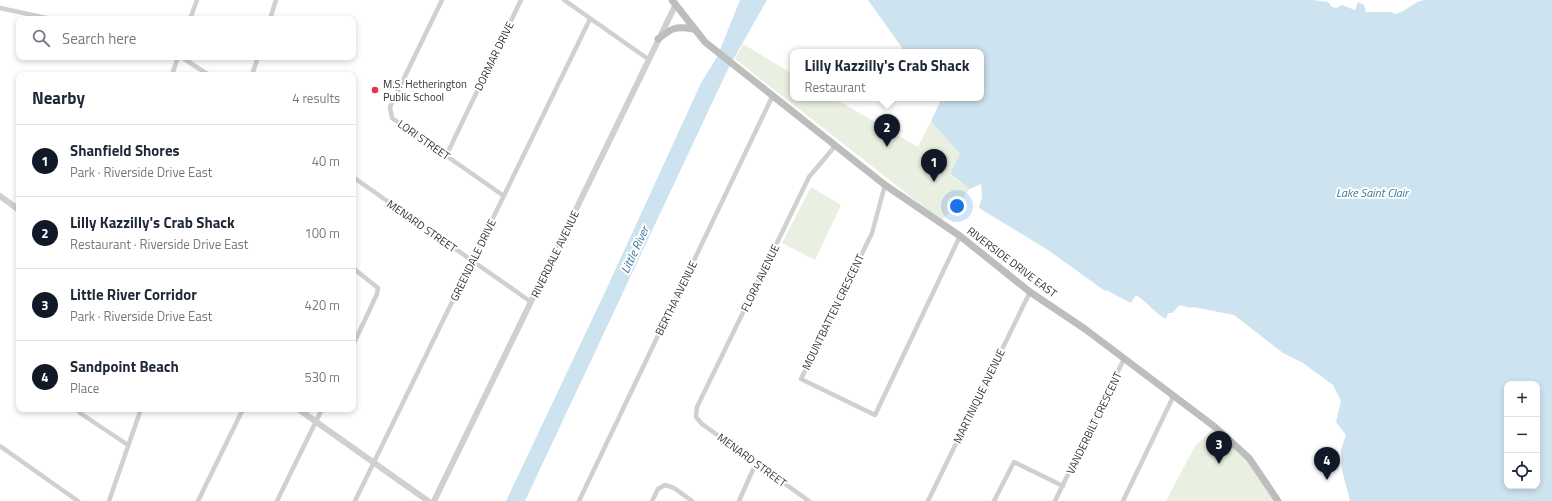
<!DOCTYPE html>
<meta charset="utf-8">
<style>
:root{--surface:#fff;--page:#f2f2f3;--text:#1f2937;--muted:#747a83;--line:#e0e1e3;--accent:#111827}
body{margin:0;font-family:"Titillium Web",sans-serif;background:var(--page);color:var(--text)}
.controls{position:absolute;right:12px;bottom:12px;display:grid;overflow:hidden;border-radius:8px;box-shadow:0 2px 6px #0003}
.controls button{width:36px;height:36px;display:grid;place-items:center;padding:0;border:0;border-bottom:1px solid var(--line);background:var(--surface);color:var(--text);font:20px sans-serif}
.you{position:absolute;left:957px;top:206px;width:14px;height:14px;margin:-10px;border:3px solid #fff;border-radius:50%;background:#1a73e8;box-shadow:0 0 0 6px #1a73e833}
.badge{display:grid;place-items:center;width:26px;height:26px;border-radius:50%;background:var(--accent);color:#fff;font-size:13px;font-weight:700}
.pin{position:absolute;translate:-50% -33px;filter:drop-shadow(0 1px 2px #0008)}
.pin::after{content:'';position:absolute;top:21px;width:14px;height:12px;background:inherit;clip-path:polygon(0 0,100% 0,50% 100%)}
.popup{position:absolute;left:790px;top:49px;width:194px;height:52px;box-sizing:border-box;display:grid;place-content:center;border-radius:8px;background:var(--surface);filter:drop-shadow(0 1px 3px #0005);font-size:13px;white-space:nowrap;color:var(--muted)}
.popup b{font-size:15px;color:var(--text)}
.popup::after{content:'';position:absolute;left:50%;top:100%;margin-left:-8px;border:8px solid transparent;border-top-color:var(--surface)}
.list{margin:0;padding:0;list-style:none}
h2{display:flex;justify-content:space-between;align-items:center;height:52px;margin:0;padding:0 16px;font-size:17px}
h2 small{font-size:13px;font-weight:400;color:var(--muted)}
.list li{display:grid;grid-template-columns:26px 1fr auto;gap:12px;align-items:center;box-sizing:border-box;height:72px;padding:0 16px;border-top:1px solid var(--line)}
.list b{display:block;font-size:15px;white-space:nowrap}
.list p{margin:0;font-size:13px;white-space:nowrap;color:var(--muted)}
.list em{font-size:13px;font-style:normal;color:var(--muted)}
.icon{flex:none;width:22px;height:22px;fill:none;stroke:currentColor;stroke-width:2;stroke-linecap:round;stroke-linejoin:round}
.map{position:relative;flex:none;width:1552px;height:501px;overflow:hidden}
.search{position:absolute;background:var(--surface);box-shadow:0 2px 6px #0003;left:16px;top:16px;width:340px;height:44px;display:flex;align-items:center;gap:10px;box-sizing:border-box;padding:0 14px;border-radius:8px;color:var(--muted);font-size:15px}
.panel{position:absolute;background:var(--surface);box-shadow:0 2px 6px #0003;left:16px;top:72px;width:340px;height:340px;border-radius:8px}
.map>svg:first-child{display:block}
.green{fill:#eaf0e1}
.water{fill:#cde4f0;fill-rule:evenodd}
.lines{fill:none;stroke-linecap:round;stroke-linejoin:round}
.minor{stroke:#d0d0d0;stroke-width:4.5}
.tertiary{stroke:#d0d0d0;stroke-width:6}
.secondary{stroke:#bdbdbd;stroke-width:7}
.poi-dot{fill:#f02f46;stroke:#fff;stroke-width:1.5}
.labels{text-anchor:middle;stroke-width:4;stroke-linejoin:round;paint-order:stroke}
.street-label{font-size:11px;fill:#333;stroke:#fff}
.poi-label{font-size:11px;fill:#333;stroke:#fff;text-anchor:start}
.water-label{font-size:12px;font-style:italic;fill:#3a7a9c;stroke:#fff}
</style>
<div class="map">
<svg width="1552" height="501" viewBox="0 0 1552 501">
<rect width="100%" height="100%" fill="#fff"/>
<g class="green">
<path d="M743 44 793 74V98H834L918 147 931 121 960 154 950 175 970 189 942 221 735 59Z"/>
<path d="M811 187 841 205 815 260 782 243Z"/>
<path d="M1215 427 1238 447 1278 501H1166L1195 446Z"/>
</g>
<g class="water">
<path d="M740 0H767L729 67 525 501H506L606 290 701 83 717 57Z"/>
<path d="M868 0H1313L1328 2 1332 7 1336 8 1342 5 1355 10 1358 2 1364 5 1366 12H1391L1395 14C1406 12 1414 1 1425 0H1552V501H1350L1342 470 1341 450 1346 435 1336 422 1341 401 1333 385 1303 363 1283 353 1234 315 1193 307 1190 308 1180 305 1172 313H1168L1166 319C1155 313 1147 302 1136 295L1131 303 1106 290 1105 291 1048 250 979 208 982 197 981 184 970 189 950 174 960 154 931 121 940 102 938 98H981V52H905ZM1507 384H1537V486H1507Z"/>
</g>
<g class="lines">
<g class="minor">
<path d="M442 0 390 107 392 118 504 196"/>
<path d="M564 0 648 59"/>
<path d="M0 8 51 19"/>
<path d="M190 19 197 0"/>
<path d="M270 19 276 0"/>
<path d="M181 57 209 75"/>
<path d="M172 75 178 57"/>
<path d="M252 75 258 57"/>
<path d="M446 156 521 0"/>
<path d="M353 177 531 302"/>
<path d="M885 185 872 233 801 379 875 415 960 236"/>
<path d="M353 268 378 288 377 294 353 345"/>
<path d="M77 409 80 413 128 445"/>
<path d="M0 446 78 501"/>
<path d="M109 501 141 409"/>
<path d="M198 501 243 409"/>
<path d="M277 501 322 409"/>
<path d="M355 501 590 19"/>
<path d="M579 501 773 95"/>
<path d="M652 501 658 489 665 485 674 488 692 501"/>
<path d="M739 501 756 463"/>
<path d="M809 501 702 424 696 417 697 407 809 177 836 145"/>
<path d="M928 501 1030 292"/>
<path d="M994 501 1014 462 1063 486"/>
<path d="M1055 501 1124 359"/>
<path d="M1123 501 1174 395"/>
</g>
<g class="tertiary">
<path d="M0 196 19 210"/>
<path d="M298 409 428 501"/>
<path d="M434 501 675 6"/>
</g>
<g class="secondary">
<path d="M672 0 705 42 885 185 960 236 1030 292 1085 329 1215 427 1249 458 1278 501"/>
<path d="M658 39C672 28 675 26 693 29"/>
</g>
</g>
<circle class="poi-dot" cx="375" cy="90" r="4"/>
<g class="labels">
<g class="street-label">
<text transform="translate(494 56) rotate(-64)" y="4">DORMAR DRIVE</text>
<text transform="translate(424 140) rotate(35)" y="4">LORI STREET</text>
<text transform="translate(422 226) rotate(35)" y="4">MENARD STREET</text>
<text transform="translate(555 254) rotate(-64)" y="4">RIVERDALE AVENUE</text>
<text transform="translate(473 260) rotate(-64)" y="4">GREENDALE DRIVE</text>
<text transform="translate(1012 262) rotate(37)" y="4">RIVERSIDE DRIVE EAST</text>
<text transform="translate(760 278) rotate(-64)" y="4">FLORA AVENUE</text>
<text transform="translate(676 298) rotate(-64)" y="4">BERTHA AVENUE</text>
<text transform="translate(833 312) rotate(-64)" y="4">MOUNTBATTEN CRESCENT</text>
<text transform="translate(979 396) rotate(-64)" y="4">MARTINIQUE AVENUE</text>
<text transform="translate(1094 423) rotate(-64)" y="4">VANDERBILT CRESCENT</text>
<text transform="translate(752 460) rotate(36)" y="4">MENARD STREET</text>
</g>
<g class="poi-label">
<text x="383" y="88">M.S. Hetherington<tspan x="383" dy="13">Public School</tspan></text>
</g>
<g class="water-label">
<text x="1372" y="197">Lake Saint Clair</text>
<text transform="translate(635 250) rotate(-65)" y="4">Little River</text>
</g>
</g>
</svg>
<div class="controls">
<button>+</button>
<button>−</button>
<button><svg class="icon" aria-label="locate" viewBox="0 0 24 24"><circle cx="12" cy="12" r="6"/><path d="M12 2v4M12 18v4M2 12h4M18 12h4"/></svg></button>
</div>
<div class="you"></div>
<div class="pin badge" style="left:934px;top:182px">1</div>
<div class="pin badge" style="left:887px;top:147px">2</div>
<div class="popup"><b>Lilly Kazzilly's Crab Shack</b>Restaurant</div>
<div class="pin badge" style="left:1219px;top:464px">3</div>
<div class="pin badge" style="left:1327px;top:480px">4</div>
<div class="search"><svg class="icon" aria-label="search" viewBox="0 0 24 24"><circle cx="10" cy="10" r="6"/><path d="M15 15l6 6"/></svg>Search here</div>
<section class="panel">
<h2>Nearby<small>4 results</small></h2>
<ul class="list">
<li><span class="badge">1</span><div><b>Shanfield Shores</b><p>Park · Riverside Drive East</p></div><em>40 m</em></li>
<li><span class="badge">2</span><div><b>Lilly Kazzilly's Crab Shack</b><p>Restaurant · Riverside Drive East</p></div><em>100 m</em></li>
<li><span class="badge">3</span><div><b>Little River Corridor</b><p>Park · Riverside Drive East</p></div><em>420 m</em></li>
<li><span class="badge">4</span><div><b>Sandpoint Beach</b><p>Place</p></div><em>530 m</em></li>
</ul>
</section>
</div>
